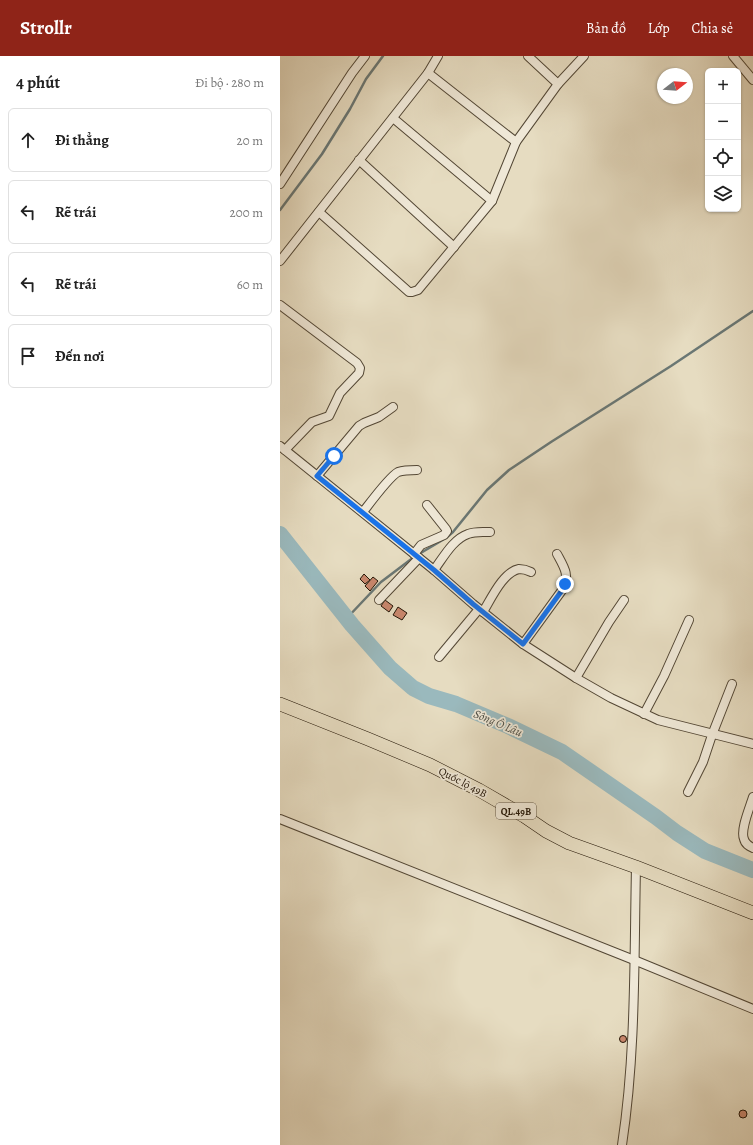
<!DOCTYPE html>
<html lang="vi">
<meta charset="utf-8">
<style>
:root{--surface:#fff;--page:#f6f6f6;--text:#222;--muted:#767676;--line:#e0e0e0;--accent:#8f2418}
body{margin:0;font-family:Alegreya,serif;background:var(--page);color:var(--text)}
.controls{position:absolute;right:12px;top:12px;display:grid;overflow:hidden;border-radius:6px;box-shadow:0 1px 3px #0004}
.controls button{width:36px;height:36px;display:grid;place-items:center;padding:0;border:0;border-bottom:1px solid var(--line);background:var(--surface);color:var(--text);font:20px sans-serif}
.compass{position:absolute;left:377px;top:12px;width:36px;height:36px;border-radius:50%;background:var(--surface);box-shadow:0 1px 3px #0004;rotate:73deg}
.stop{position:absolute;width:12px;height:12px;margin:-9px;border:3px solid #1a73e8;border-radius:50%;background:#fff}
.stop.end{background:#1a73e8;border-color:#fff;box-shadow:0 1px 4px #0008}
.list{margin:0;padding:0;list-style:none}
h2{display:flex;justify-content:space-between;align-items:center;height:52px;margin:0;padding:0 16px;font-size:17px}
h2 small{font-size:13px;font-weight:400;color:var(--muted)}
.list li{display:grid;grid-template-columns:26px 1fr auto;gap:12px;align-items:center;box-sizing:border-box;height:64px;margin:0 8px 8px;padding:0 8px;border:1px solid var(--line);border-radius:6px}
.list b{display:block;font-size:15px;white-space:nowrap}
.list em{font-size:13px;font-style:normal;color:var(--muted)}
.icon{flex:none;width:22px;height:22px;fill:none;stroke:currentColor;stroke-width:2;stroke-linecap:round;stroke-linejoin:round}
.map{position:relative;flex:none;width:473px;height:1089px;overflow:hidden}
header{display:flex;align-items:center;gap:24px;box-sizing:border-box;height:56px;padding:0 20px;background:var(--accent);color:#fff}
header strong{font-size:19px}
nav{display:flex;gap:22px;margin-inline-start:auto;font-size:14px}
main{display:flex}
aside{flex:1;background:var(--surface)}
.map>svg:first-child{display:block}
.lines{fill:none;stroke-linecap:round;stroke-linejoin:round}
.stream{stroke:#6a7774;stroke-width:2.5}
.river{stroke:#9ab9bd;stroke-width:16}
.building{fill:#c9876d;stroke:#221506}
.minor-casing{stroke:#534735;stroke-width:10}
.primary-casing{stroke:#221506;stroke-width:14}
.minor{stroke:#efe8d7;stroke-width:8}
.primary{stroke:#e6dcc1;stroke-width:13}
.route{stroke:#1a73e8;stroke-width:5}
.labels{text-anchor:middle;stroke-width:3.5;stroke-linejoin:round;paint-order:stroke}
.shield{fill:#efe8d7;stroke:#605445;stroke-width:1}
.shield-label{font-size:10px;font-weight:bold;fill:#221506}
.street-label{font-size:11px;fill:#221506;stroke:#efe8d7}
.water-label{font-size:12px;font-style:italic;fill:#4c4e46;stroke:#efe8d7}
</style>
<header>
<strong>Strollr</strong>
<nav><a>Bản đồ</a><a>Lớp</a><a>Chia sẻ</a></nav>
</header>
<main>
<aside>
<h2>4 phút<small>Đi bộ · 280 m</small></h2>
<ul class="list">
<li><svg class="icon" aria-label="ahead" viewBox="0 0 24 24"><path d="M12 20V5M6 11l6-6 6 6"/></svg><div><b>Đi thẳng</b></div><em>20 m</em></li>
<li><svg class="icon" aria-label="left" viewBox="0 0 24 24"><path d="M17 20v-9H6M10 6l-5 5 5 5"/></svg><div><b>Rẽ trái</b></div><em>200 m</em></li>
<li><svg class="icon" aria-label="left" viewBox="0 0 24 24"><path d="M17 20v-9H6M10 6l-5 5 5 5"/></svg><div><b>Rẽ trái</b></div><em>60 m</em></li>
<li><svg class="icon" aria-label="arrive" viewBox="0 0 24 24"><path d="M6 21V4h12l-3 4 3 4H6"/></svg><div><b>Đến nơi</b></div></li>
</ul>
</aside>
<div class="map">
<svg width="473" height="1089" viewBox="0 0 473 1089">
<rect width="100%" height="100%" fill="#e6dcc1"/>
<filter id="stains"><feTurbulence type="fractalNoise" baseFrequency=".005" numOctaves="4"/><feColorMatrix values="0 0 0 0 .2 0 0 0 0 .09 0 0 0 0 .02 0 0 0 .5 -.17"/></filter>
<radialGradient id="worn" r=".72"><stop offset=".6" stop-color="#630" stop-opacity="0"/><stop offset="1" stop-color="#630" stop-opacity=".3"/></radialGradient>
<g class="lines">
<g class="stream">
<path d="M0 154 42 98 70 53 86 23 103 0"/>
<path d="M139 498 166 482 173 476 207 434 229 414 271 386 391 310 473 255"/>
<path d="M67 562 101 526 134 501"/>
</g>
<path class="river" d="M0 478 72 569 110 612 133 632 149 640 176 648 228 670 282 696 376 761 397 777 425 795 473 814"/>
</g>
<g class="building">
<path d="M84 518 90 524 85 528 80 523Z"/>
<path d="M93 521 98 525 90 535 85 530Z"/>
<path d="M105 544 113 550 109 556 101 550Z"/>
<path d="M118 551 127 557 122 564 113 559Z"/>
<circle cx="343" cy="983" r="3.5"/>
<circle cx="463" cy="1058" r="4"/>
</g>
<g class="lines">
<g class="minor-casing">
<g id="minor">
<path d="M248 0 278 28"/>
<path d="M453 0 473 24"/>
<path d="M148 17 236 86"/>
<path d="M113 62 212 145"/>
<path d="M79 104 174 191"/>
<path d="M0 128 72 17 85 0"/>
<path d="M39 156 129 236H132L138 234 212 145 236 86 278 28 304 0"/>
<path d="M0 205 148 17 158 0"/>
<path d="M0 249 77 307 80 312 79 317 60 337 49 360 32 366 5 394"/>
<path d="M0 390 154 514 193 548 243 588 296 622 331 642 378 664 473 688"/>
<path d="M37 420 79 370 84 367 99 361 113 351"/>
<path d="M83 456C90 447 109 421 118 416 124 414 131 414 137 414"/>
<path d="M134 498 141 489 164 479 167 475 166 473 147 449"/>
<path d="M154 514C163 502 173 483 188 478 195 475 203 476 210 476"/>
<path d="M99 544 139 502"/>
<path d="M203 556C211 543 223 516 239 513 244 513 247 514 251 516"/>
<path d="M243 588 283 533C290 519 284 511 277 498"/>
<path d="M159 601 199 553"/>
<path d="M296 622 329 566 344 544"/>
<path d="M364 658 384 620 409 564"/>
<path d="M408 736 423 706 432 679 452 628"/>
<path d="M473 741C470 751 460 774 464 783 465 788 469 790 473 792"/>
<path d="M0 763 354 904 473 953"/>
<path d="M342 1089C356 997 354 904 356 811"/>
</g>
</g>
<g class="primary-casing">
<path id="primary" d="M0 648 88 683 150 709 199 734 244 760 266 775 289 787 356 811 473 857"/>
</g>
<use href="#minor" class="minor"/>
<use href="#primary" class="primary"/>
</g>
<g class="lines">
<path class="route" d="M54 400 37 420 154 514 193 548 243 588 283 533 285 528"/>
</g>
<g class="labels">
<rect class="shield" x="216" y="747" width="40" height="16" rx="3"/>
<g class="shield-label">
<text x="236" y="759">QL.49B</text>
</g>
<g class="street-label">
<text transform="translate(183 726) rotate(28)" y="4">Quốc lộ 49B</text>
</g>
<g class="water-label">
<text transform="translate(218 667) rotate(23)" y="4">Sông Ô Lâu</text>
</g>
</g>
<rect width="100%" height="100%" filter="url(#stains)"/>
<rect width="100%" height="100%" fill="url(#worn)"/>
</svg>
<div class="controls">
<button>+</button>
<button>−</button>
<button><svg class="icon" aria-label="locate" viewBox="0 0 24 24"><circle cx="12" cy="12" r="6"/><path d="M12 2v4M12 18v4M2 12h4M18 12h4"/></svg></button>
<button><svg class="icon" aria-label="layers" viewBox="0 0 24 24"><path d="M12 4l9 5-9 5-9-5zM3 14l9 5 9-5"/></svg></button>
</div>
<svg class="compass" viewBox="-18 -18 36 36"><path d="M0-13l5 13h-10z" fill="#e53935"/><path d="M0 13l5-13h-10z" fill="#767676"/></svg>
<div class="stop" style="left:54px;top:400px"></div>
<div class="stop end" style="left:285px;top:528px"></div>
</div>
</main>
